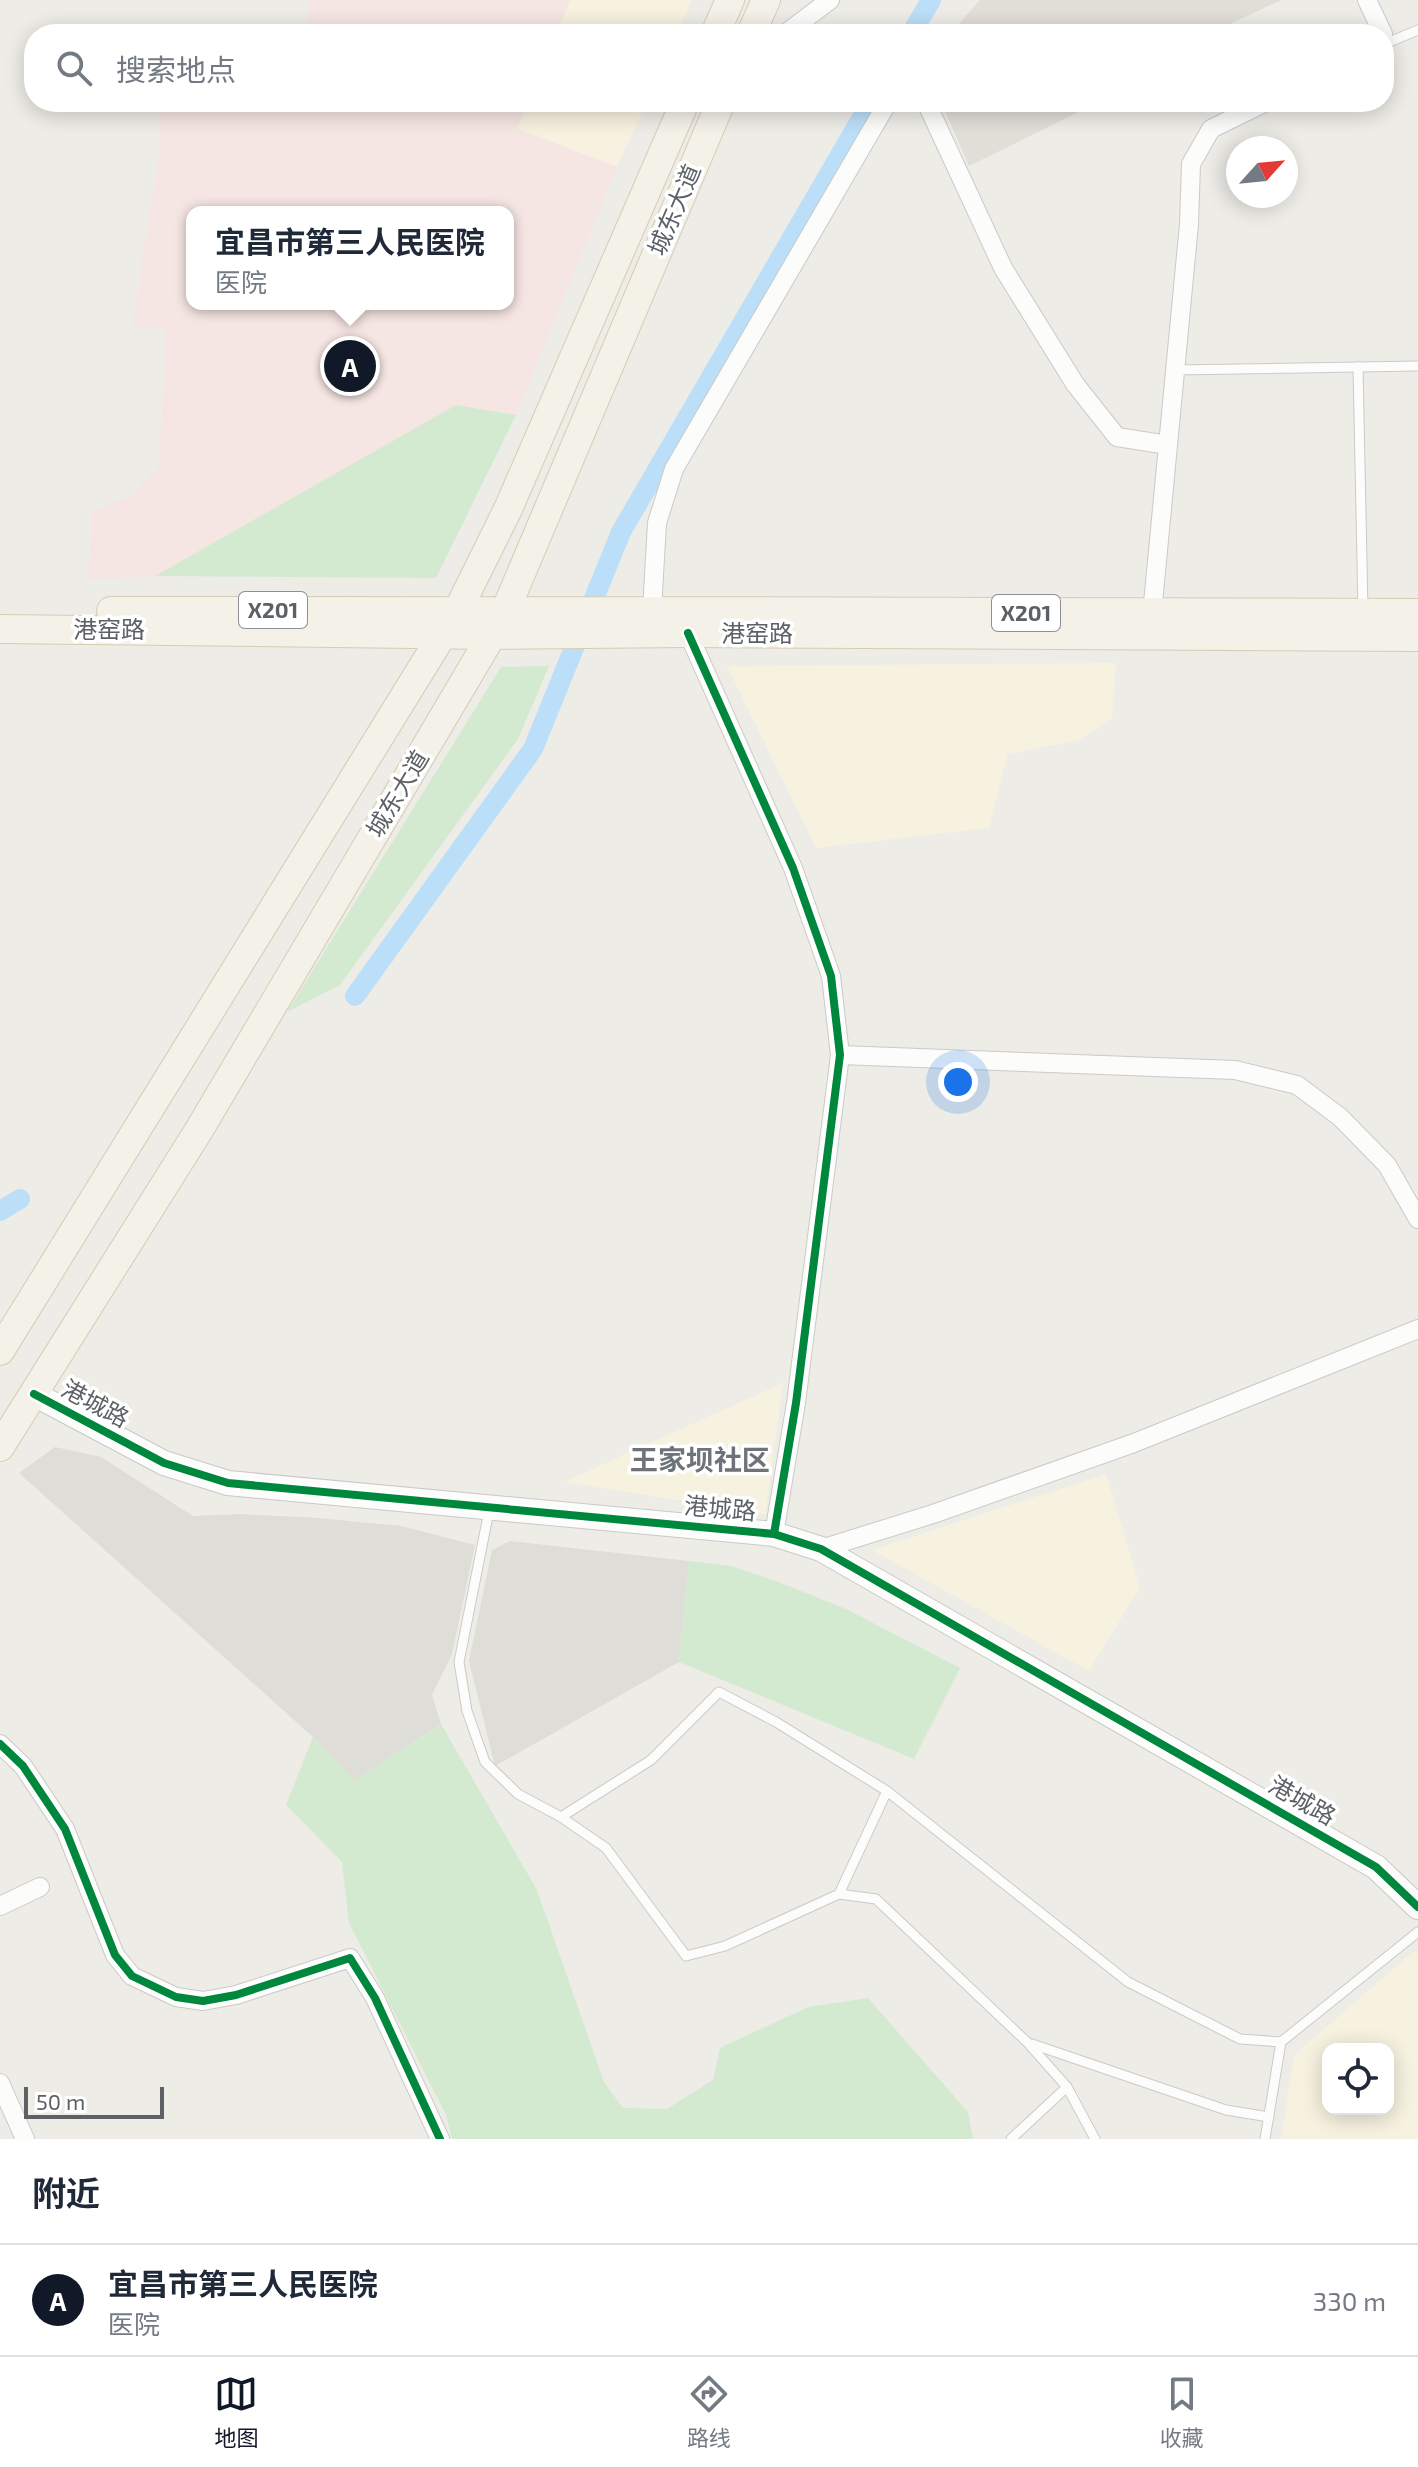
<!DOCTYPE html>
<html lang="zh">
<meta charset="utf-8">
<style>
:root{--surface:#fff;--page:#f2f2f3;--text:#1f2937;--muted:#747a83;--line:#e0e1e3;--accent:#111827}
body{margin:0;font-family:"Exo 2","Noto Sans SC",sans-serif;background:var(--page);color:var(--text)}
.controls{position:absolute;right:24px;bottom:24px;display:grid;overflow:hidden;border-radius:16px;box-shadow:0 4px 20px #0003}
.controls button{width:72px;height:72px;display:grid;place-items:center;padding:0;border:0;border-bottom:2px solid var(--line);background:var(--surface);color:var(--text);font:40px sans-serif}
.compass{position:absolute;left:1226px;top:136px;width:72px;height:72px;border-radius:50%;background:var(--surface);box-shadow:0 4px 20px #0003;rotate:63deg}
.scale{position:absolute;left:24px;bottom:20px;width:140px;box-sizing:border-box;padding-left:8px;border:4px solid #5c6166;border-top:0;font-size:22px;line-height:28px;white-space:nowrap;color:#5c6166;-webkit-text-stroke:6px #fff;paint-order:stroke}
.you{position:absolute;left:958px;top:1082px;width:28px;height:28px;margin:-20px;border:6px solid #fff;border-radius:50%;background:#1a73e8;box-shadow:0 0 0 12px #1a73e833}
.badge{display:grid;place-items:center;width:52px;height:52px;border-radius:50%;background:var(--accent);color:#fff;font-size:26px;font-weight:700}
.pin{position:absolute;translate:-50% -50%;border:4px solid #fff;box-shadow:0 2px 8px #0006}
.popup{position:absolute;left:186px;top:206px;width:328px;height:104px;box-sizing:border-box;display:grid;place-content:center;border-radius:16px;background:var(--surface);filter:drop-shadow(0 2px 6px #0005);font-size:26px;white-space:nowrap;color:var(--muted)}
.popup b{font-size:30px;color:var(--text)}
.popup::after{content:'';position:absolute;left:50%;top:100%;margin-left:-16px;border:16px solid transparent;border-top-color:var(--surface)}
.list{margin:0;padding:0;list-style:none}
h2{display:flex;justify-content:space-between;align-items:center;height:104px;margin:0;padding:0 32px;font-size:34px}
h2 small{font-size:26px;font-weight:400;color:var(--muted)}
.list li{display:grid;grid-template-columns:52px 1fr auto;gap:24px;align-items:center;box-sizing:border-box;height:112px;padding:0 32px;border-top:2px solid var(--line)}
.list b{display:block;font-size:30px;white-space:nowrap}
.list p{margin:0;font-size:26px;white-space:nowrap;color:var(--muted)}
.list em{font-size:26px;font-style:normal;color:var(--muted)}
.icon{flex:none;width:44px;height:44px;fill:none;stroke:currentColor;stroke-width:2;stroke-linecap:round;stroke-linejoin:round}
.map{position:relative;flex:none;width:1418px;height:2139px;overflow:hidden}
.search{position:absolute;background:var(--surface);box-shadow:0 4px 20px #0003;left:24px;right:24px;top:24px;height:88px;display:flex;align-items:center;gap:20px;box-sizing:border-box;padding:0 28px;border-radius:32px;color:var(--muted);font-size:30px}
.sheet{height:216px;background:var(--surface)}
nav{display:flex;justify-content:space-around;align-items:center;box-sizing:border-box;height:112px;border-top:2px solid var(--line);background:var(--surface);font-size:22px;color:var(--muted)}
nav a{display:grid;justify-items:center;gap:4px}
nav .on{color:var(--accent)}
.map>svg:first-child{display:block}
.commercial{fill:#f7f1e0;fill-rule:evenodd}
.industrial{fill:#deddd8}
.education{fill:#e0ded7}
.medical{fill:#f6e6e3;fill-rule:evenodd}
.green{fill:#d4ead0}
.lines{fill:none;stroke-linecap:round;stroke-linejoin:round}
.canal{stroke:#bbdff8;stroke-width:20}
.lane-casing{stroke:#cacac9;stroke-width:11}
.street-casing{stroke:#cacac9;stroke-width:20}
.secondary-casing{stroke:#c9c9c8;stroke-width:26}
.primary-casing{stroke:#d6ccb3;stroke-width:30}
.lane{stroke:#fcfcfb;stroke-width:9}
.street{stroke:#fcfcfb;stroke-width:18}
.secondary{stroke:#fcfcfb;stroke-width:24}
.primary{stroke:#f3f1e8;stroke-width:28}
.cycleway-casing{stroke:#fff;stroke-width:13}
.cycleway{stroke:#00873e;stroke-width:8}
.labels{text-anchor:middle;stroke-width:7;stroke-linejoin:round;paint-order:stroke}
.shield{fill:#fff;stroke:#8d9094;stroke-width:2}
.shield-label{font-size:22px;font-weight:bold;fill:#5c6166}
.street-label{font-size:24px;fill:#5c6166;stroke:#fff}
.quarter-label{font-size:28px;font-weight:bold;fill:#6d7378;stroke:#fff}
</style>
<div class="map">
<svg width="1418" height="2139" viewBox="0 0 1418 2139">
<rect width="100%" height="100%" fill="#edece7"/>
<g class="commercial">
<path d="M570 0H692L677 34H556Z"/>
<path d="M528 102H647L617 167 517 128Z"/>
<path d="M1116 663 1112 719 1079 740 1008 754 989 828 816 848 727 666Z"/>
<path d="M783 1383 765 1514 564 1482Z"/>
<path d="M1106 1474 1140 1587 1089 1671 872 1550Z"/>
<path d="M1414 1951 1418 1955V2139H1281L1294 2055ZM1388 2049V2109H1328V2049Z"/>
</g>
<g class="industrial">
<path d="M55 1447 101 1457 193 1516 240 1514 318 1518 401 1526 475 1545 452 1654 432 1695 441 1724 354 1780 313 1737 19 1473Z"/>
<path d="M510 1541 689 1561 679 1662 495 1766 469 1661 492 1550Z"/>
</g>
<g class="education">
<path d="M980 0H1281L1209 34H950Z"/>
<path d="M941 102H1099L969 166Z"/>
</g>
<g class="medical">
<path d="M310 0H570L556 34H238L306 22Z"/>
<path d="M159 102H528L517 129 617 167 516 415 456 405 155 576 88 579 92 512 132 495 159 466 166 329 132 327 159 156ZM192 212H508V304H192Z"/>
</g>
<g class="green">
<path d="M456 405 516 415 436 578 155 576Z"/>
<path d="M549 666 518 739 340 985 287 1012 501 667Z"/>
<path d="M689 1561 732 1566 776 1581 846 1609 960 1668 914 1759 679 1662Z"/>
<path d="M441 1724 537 1890 604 2082 623 2108 667 2109 713 2080 720 2048 808 2007 868 1998 968 2112 973 2139H452L446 2115 349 1923 342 1862 286 1805 313 1737 354 1780Z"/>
</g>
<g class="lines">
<g class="canal">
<path d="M911 34 931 0"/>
<path d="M355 996 533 749 621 532 871 102"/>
<path d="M0 1211 20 1199"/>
</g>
<g class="lane-casing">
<g id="lane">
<path d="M1387 43 1418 30"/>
<path d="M1358 367 1363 611"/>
<path d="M1175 370 1418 366"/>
<path d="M489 1511 459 1662 467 1711 485 1762 518 1794 561 1817 606 1848 686 1956 725 1946 839 1894 876 1899 1028 2043 1067 2087 1095 2139"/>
<path d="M561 1817 651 1760 719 1692 776 1722 887 1791 1128 1982 1240 2039 1281 2042 1418 1932"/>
<path d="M839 1894 887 1791"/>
<path d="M1032 2044 1226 2110 1269 2117"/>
<path d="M1011 2139 1067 2087"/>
<path d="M1265 2139 1281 2042"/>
</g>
</g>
<g class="street-casing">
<g id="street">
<path d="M1367 0 1383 34"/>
<path d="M785 34 830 0"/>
<path d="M926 102 1003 268 1075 384 1117 437 1168 445"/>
<path d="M652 610 657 523 674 469 888 102"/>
<path d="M1152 614 1189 224 1191 164 1211 129 1266 102"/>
<path d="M688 633 793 868 831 976 840 1055 796 1403 774 1534"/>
<path d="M840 1055 1235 1070 1297 1085 1340 1117 1387 1165 1418 1219"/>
<path d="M821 1549 933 1514 1134 1443 1418 1329"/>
<path d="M0 1744 23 1766 65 1829 115 1955 132 1976 176 1997 203 2001 236 1995 350 1958 375 1998 440 2139"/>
<path d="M0 1906 40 1887"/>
<path d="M0 2083 25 2139"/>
</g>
</g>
<g class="secondary-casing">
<path id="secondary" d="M34 1394 164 1463 228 1483 774 1534 821 1549 1376 1867 1418 1907"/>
</g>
<g class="primary-casing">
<g id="primary">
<path d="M715 34 730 0"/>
<path d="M751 34 766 0"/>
<path d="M111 611C547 608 982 614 1418 613"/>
<path d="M0 629 492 635 688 633 1418 637"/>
<path d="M0 1351 459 608 508 509 685 102"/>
<path d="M0 1447 199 1130 492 635 506 609 721 102"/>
</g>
</g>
<use href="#lane" class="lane"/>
<use href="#street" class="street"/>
<use href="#secondary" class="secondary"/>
<use href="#primary" class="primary"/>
<g class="cycleway-casing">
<g id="cycleway">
<path d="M688 633 793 868 831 976 840 1055 796 1403 774 1534"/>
<path d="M34 1394 164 1463 228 1483 774 1534 821 1549 1376 1867 1418 1907"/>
<path d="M0 1744 23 1766 65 1829 115 1955 132 1976 176 1997 203 2001 236 1995 350 1958 375 1998 440 2139"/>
</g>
</g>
<use href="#cycleway" class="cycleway"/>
</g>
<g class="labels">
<g class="shield">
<rect x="239" y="592" width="68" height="36" rx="6"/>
<rect x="992" y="595" width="68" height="36" rx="6"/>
</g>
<g class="shield-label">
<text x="273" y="618">X201</text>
<text x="1026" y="621">X201</text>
</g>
<g class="street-label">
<text transform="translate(675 210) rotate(-67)" y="8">城东大道</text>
<text x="109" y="638">港窑路</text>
<text x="757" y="642">港窑路</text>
<text transform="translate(398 794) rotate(-59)" y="8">城东大道</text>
<text transform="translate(95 1404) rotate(28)" y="8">港城路</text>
<text transform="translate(720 1509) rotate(5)" y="8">港城路</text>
<text transform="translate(1302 1801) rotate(30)" y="8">港城路</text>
</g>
<g class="quarter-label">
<text x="700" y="1470">王家坝社区</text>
</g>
</g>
</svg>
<div class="controls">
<button><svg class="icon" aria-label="locate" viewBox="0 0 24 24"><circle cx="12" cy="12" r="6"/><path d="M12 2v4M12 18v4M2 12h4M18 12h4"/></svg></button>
</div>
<svg class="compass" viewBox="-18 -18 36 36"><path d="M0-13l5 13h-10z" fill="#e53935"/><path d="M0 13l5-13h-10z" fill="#747a83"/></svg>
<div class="scale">50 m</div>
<div class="you"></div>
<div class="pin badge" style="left:350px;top:366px">A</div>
<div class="popup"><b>宜昌市第三人民医院</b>医院</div>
<div class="search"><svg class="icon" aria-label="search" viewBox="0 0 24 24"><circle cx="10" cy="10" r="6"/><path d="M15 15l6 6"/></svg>搜索地点</div>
</div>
<section class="sheet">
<h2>附近<small></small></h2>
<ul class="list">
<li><span class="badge">A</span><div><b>宜昌市第三人民医院</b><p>医院</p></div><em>330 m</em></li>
</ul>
</section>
<nav>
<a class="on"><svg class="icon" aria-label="map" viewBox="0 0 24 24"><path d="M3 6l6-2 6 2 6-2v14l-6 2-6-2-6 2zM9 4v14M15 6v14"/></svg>地图</a>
<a><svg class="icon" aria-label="directions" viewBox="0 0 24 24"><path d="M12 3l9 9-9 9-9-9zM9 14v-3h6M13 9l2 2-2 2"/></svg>路线</a>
<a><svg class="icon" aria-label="saved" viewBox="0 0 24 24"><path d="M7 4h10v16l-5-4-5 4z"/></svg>收藏</a>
</nav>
